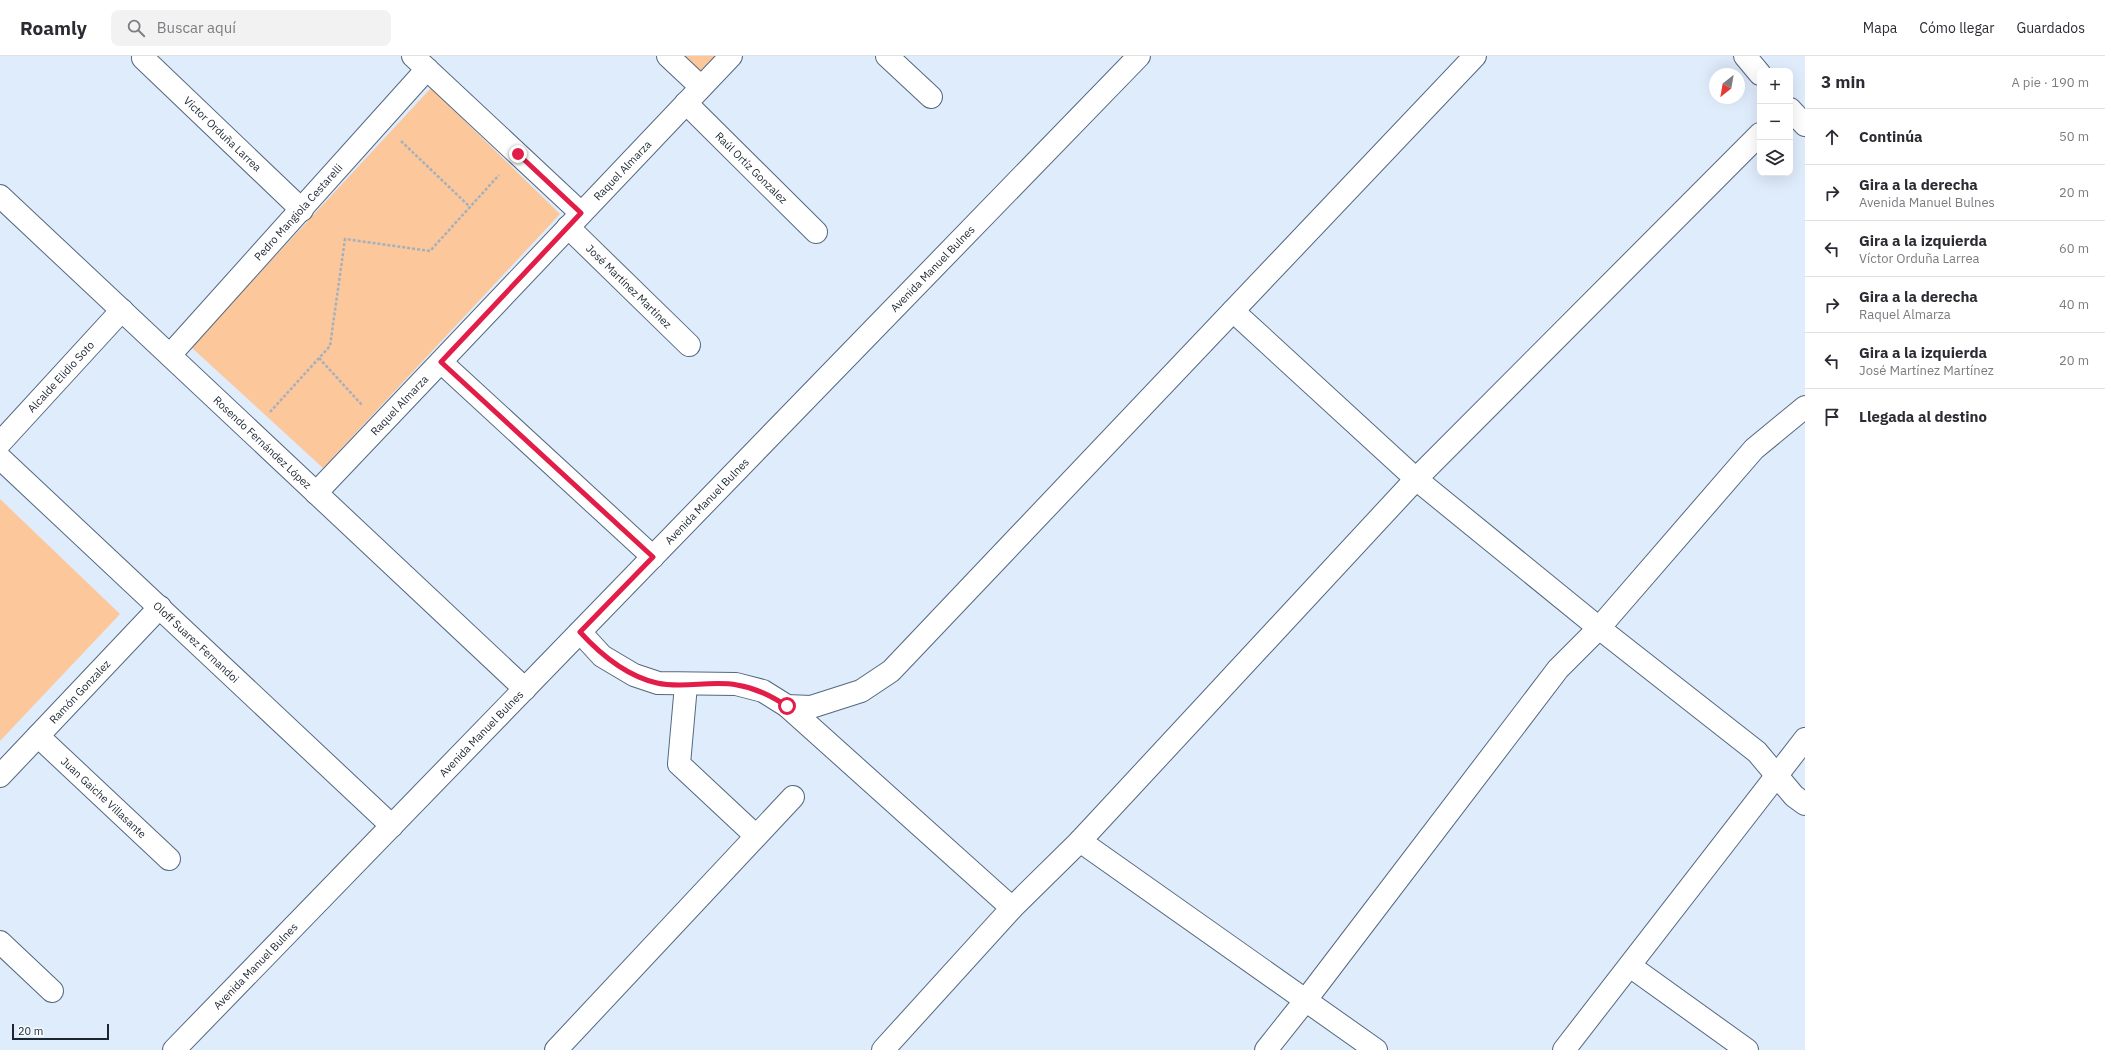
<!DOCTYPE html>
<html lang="es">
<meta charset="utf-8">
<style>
:root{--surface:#fff;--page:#f2f2f3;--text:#2b2b33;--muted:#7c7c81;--line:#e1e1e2}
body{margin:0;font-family:"IBM Plex Sans",sans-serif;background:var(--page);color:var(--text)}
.controls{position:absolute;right:12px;top:12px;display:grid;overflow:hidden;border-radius:8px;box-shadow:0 4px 16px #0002}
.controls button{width:36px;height:36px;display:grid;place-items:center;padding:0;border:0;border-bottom:1px solid var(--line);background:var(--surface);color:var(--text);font:20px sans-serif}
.compass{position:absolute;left:1709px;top:12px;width:36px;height:36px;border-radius:50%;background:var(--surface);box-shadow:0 4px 16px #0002;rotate:211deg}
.scale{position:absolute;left:12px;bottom:10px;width:97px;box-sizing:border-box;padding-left:4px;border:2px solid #1d252f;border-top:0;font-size:11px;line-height:14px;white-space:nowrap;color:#1d252f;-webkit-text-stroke:3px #f4f9fe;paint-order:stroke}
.stop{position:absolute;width:12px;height:12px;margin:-9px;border:3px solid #e11d48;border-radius:50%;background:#fff}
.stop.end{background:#e11d48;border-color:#fff;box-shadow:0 1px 4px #0008}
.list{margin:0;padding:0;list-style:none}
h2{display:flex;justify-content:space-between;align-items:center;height:52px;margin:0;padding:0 16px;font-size:17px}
h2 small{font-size:13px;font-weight:400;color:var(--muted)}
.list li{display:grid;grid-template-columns:26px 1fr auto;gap:12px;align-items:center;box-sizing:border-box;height:56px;padding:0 16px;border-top:1px solid var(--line)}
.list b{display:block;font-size:15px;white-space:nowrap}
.list p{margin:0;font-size:13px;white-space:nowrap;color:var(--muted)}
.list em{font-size:13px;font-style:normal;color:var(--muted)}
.icon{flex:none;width:22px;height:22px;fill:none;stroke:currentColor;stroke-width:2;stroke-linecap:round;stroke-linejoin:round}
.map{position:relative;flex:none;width:1805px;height:994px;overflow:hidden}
header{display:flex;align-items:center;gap:24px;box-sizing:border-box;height:56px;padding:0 20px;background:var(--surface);border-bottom:1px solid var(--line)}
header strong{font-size:19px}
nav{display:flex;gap:22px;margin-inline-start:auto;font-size:14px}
.search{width:280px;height:36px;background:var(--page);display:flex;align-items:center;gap:10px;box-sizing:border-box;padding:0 14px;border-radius:8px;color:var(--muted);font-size:15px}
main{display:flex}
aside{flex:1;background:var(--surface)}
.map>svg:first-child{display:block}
.green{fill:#fcc79b}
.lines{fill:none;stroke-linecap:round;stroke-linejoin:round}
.street-casing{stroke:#54687e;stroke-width:24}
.secondary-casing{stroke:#54687e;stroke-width:24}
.path{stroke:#a5b0be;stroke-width:2.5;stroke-dasharray:3 2;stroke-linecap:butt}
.street{stroke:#fff;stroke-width:22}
.secondary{stroke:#fff;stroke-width:22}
.route{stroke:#e11d48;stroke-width:5}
.labels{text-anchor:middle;stroke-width:3;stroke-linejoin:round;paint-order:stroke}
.street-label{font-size:11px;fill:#1d252f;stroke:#f4f9fe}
</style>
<header>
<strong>Roamly</strong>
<div class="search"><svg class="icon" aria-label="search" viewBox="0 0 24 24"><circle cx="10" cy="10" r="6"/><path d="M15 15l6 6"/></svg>Buscar aquí</div>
<nav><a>Mapa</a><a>Cómo llegar</a><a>Guardados</a></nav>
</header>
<main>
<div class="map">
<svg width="1805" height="994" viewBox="0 0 1805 994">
<rect width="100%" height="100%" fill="#dfecfc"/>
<g class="green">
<path d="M682 0H719L701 19Z"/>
<path d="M431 32 560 158 323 412 191 291Z"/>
<path d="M0 443 120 558 0 685Z"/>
</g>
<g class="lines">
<g class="street-casing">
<g id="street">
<path d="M413 0 581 157"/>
<path d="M668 0 701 31"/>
<path d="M887 0 931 41"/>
<path d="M1745 0 1760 18"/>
<path id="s1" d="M143 2 302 154"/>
<path id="s2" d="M686 47 816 176"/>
<path d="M1790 53 1805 69"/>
<path id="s3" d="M0 140 525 633"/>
<path id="s4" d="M568 171 689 289"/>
<path d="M1233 255 1416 423 1599 572 1757 696 1794 740 1805 748"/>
<path id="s5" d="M170 299 427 13"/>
<path d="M441 306 653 501"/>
<path id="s6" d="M0 387 122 254"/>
<path id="s7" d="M0 402 392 770"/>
<path id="s8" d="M316 437 731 0"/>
<path d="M580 576 602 600 634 619 658 627 736 628 763 635 787 650 811 651 861 635 891 615 1475 0"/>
<path d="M686 629 679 708 756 780"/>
<path d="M787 650 1012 852"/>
<path id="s9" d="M38 680 169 803"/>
<path id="s10" d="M0 720 160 551"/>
<path d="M1080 785 1376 994"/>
<path d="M0 886 52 935"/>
<path d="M1630 910 1747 994"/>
<path d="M556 994 793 741"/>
<path d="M883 994 1012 852 1080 785 1416 423 1760 78"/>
<path d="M1266 994 1305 945 1558 613 1599 572 1754 393 1805 351"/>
<path d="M1564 994 1805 683"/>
</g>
</g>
<g class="secondary-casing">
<g id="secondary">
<path id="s11" d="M174 994 1139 0"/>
</g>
</g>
<g class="path">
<path d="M401 85 470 151"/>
<path d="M319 302 362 349"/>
<path d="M270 356 330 290 345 183 430 195 499 119"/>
</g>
<use href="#street" class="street"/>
<use href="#secondary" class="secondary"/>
</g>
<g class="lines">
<path class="route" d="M518 98 581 157 441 306 653 501 580 576C601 599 626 620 657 627 683 633 711 624 737 629 756 632 771 640 787 650"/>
</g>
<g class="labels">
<g class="street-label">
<text dy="4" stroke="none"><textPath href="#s1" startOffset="110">Víctor Orduña Larrea</textPath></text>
<text dy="4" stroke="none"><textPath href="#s2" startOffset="92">Raúl Ortíz Gonzalez</textPath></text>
<text dy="4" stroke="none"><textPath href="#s8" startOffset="445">Raquel Almarza</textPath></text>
<text dy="4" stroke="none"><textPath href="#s5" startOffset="192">Pedro Mangiola Cestarelli</textPath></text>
<text dy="4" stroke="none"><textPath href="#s11" startOffset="1089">Avenida Manuel Bulnes</textPath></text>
<text dy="4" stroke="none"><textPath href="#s4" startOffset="85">José Martínez Martínez</textPath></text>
<text dy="4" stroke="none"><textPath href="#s6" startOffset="90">Alcalde Elidio Soto</textPath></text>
<text dy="4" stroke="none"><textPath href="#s8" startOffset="121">Raquel Almarza</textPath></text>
<text dy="4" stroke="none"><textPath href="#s3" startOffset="360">Rosendo Fernández López</textPath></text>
<text dy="4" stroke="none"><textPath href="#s11" startOffset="765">Avenida Manuel Bulnes</textPath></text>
<text dy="4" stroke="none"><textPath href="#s7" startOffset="269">Oloff Suarez Fernandoi</textPath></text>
<text dy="4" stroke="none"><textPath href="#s10" startOffset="116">Ramón Gonzalez</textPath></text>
<text dy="4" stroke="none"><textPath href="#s11" startOffset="441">Avenida Manuel Bulnes</textPath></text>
<text dy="4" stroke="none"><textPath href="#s9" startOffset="90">Juan Gaiche Villasante</textPath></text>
<text dy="4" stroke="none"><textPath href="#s11" startOffset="117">Avenida Manuel Bulnes</textPath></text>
</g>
</g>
</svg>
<div class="controls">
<button>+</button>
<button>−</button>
<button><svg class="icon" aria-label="layers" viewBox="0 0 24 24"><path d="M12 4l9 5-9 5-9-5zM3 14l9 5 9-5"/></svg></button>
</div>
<svg class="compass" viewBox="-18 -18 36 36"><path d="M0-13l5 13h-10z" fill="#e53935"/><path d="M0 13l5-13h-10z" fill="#7c7c81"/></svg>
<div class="scale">20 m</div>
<div class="stop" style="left:787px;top:650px"></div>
<div class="stop end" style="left:518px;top:98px"></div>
</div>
<aside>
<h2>3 min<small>A pie · 190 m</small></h2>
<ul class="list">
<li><svg class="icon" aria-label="ahead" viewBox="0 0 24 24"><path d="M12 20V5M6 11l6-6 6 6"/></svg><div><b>Continúa</b></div><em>50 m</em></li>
<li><svg class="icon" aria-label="right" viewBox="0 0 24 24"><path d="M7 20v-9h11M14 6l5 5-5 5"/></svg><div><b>Gira a la derecha</b><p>Avenida Manuel Bulnes</p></div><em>20 m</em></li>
<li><svg class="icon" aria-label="left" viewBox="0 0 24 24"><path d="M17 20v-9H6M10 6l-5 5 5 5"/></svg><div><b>Gira a la izquierda</b><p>Víctor Orduña Larrea</p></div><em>60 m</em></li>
<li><svg class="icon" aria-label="right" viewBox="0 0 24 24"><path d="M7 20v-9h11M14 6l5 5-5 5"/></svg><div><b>Gira a la derecha</b><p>Raquel Almarza</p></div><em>40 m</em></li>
<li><svg class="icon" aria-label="left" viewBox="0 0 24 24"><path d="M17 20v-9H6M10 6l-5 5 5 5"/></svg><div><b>Gira a la izquierda</b><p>José Martínez Martínez</p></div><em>20 m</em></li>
<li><svg class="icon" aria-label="arrive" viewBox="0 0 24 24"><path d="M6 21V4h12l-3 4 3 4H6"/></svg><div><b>Llegada al destino</b></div></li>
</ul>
</aside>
</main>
